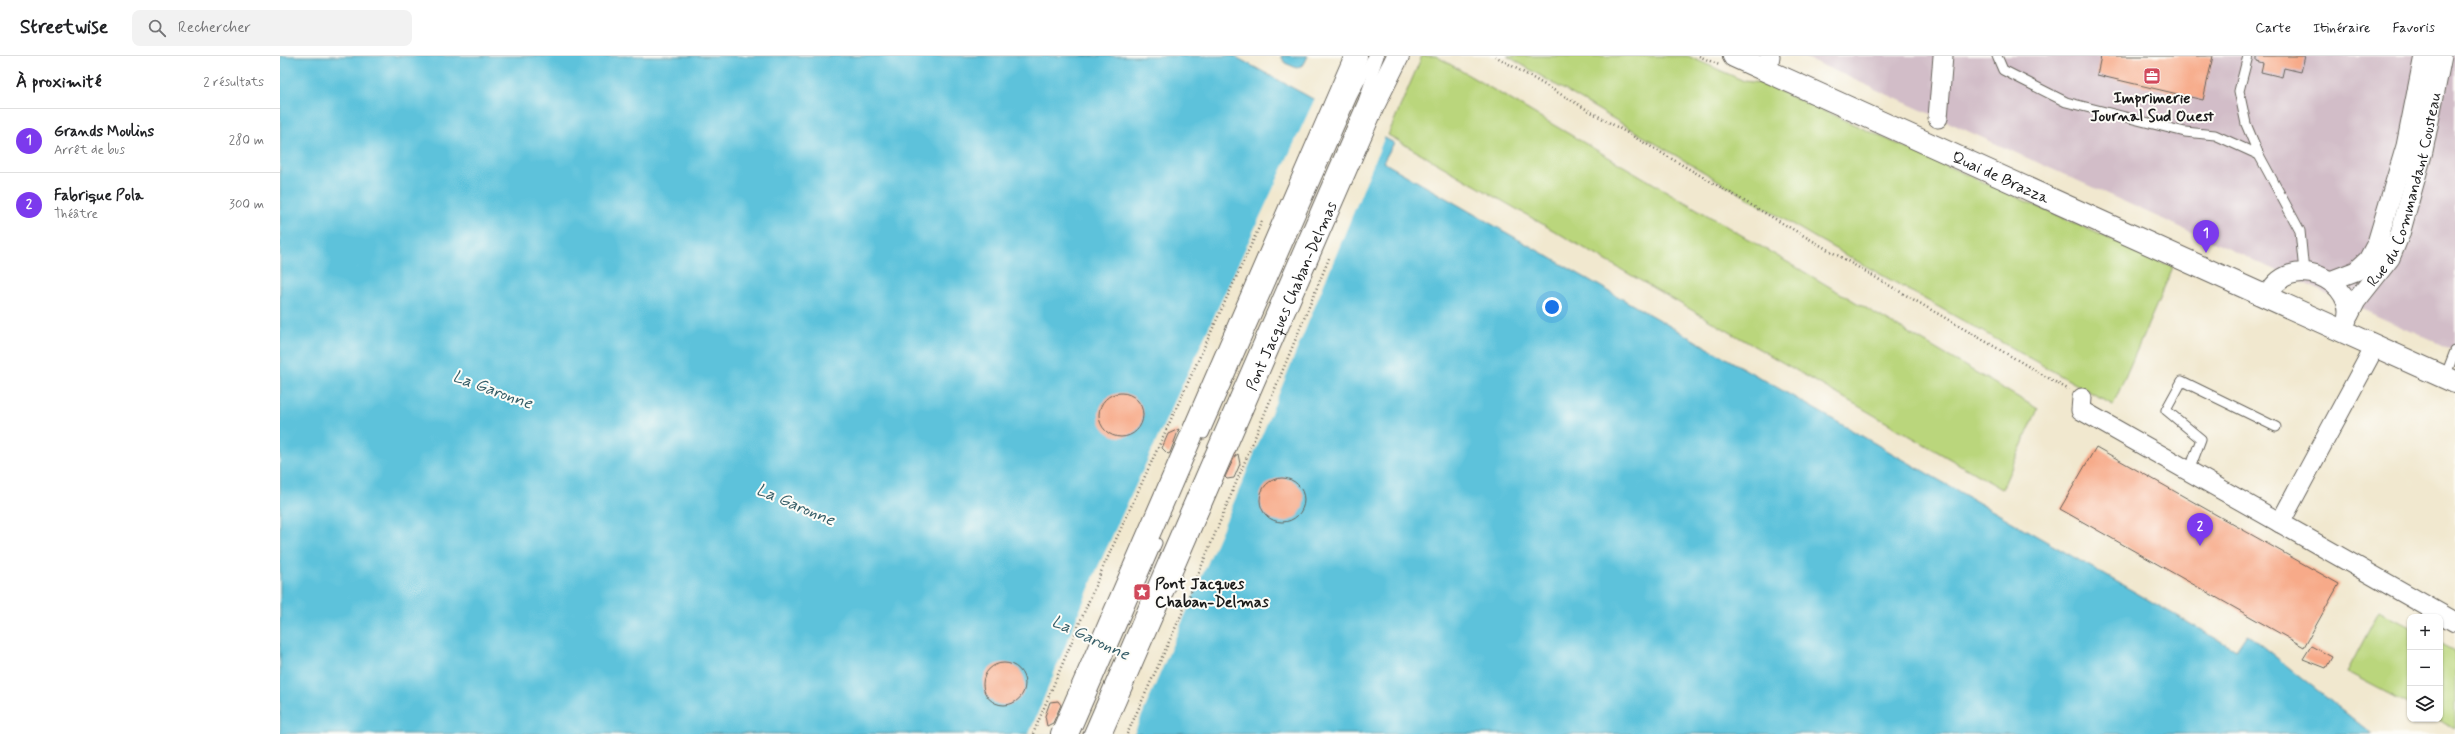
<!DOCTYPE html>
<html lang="fr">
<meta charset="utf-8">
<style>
:root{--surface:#fff;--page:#f2f2f2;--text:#202124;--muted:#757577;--line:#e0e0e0;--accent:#7c3aed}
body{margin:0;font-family:Mynerve,sans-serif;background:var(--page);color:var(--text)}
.controls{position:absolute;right:12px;bottom:12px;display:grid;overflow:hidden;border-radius:8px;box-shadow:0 1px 3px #0004}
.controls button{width:36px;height:36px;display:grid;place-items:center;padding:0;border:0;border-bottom:1px solid var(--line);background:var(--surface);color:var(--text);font:20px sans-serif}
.you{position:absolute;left:1272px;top:251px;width:14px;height:14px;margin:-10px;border:3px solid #fff;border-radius:50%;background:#1a73e8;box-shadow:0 0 0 6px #1a73e833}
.badge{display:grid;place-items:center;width:26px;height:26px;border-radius:50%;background:var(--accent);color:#fff;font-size:13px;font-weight:700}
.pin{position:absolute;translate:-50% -33px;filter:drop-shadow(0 1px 2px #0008)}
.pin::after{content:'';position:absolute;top:21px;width:14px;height:12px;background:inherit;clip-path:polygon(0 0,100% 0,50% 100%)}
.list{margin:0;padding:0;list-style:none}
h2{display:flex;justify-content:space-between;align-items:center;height:52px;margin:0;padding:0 16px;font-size:17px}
h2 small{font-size:13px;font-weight:400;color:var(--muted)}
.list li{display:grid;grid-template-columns:26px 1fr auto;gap:12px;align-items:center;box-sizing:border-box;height:64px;padding:0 16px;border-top:1px solid var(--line)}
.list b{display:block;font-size:15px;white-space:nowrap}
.list p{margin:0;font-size:13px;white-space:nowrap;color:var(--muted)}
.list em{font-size:13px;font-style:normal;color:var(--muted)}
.icon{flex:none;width:22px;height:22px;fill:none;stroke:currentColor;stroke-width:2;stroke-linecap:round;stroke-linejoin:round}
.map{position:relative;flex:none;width:2175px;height:678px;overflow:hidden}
header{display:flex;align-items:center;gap:24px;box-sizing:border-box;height:56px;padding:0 20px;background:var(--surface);border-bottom:1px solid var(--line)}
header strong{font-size:19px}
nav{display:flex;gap:22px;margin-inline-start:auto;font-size:14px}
.search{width:280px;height:36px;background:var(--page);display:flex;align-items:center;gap:10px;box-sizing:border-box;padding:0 14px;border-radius:8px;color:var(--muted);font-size:15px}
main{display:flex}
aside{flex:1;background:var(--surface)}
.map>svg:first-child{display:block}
.industrial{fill:#d2bdc8}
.green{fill:#bad67c;stroke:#6b794c}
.water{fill:#5dc2db;stroke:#3c6f7c}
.pier{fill:#f1e8cf}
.building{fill:#f7aa89}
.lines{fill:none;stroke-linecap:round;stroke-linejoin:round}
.lane-casing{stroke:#67635b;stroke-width:11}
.street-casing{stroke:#67635b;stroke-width:21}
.secondary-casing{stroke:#67635b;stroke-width:24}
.primary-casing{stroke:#67635b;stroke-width:24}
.path{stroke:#67635b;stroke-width:2.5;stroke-dasharray:1 3;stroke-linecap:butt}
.lane{stroke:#fff;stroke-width:9}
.street{stroke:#fff;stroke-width:19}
.secondary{stroke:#fff;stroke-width:22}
.primary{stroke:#fff;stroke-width:22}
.labels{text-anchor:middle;stroke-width:4;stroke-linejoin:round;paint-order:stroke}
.poi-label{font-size:16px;font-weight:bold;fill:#1c1c1c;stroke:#fdfcf7}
.street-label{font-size:16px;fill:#1c1c1c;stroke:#fdfcf7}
.water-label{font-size:17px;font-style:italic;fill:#365e68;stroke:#fdfcf7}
</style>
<header>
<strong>Streetwise</strong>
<div class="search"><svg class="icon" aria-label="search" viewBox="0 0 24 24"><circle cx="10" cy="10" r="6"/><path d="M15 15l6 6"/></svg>Rechercher</div>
<nav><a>Carte</a><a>Itinéraire</a><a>Favoris</a></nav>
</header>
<main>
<aside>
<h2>À proximité<small>2 résultats</small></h2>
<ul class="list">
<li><span class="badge">1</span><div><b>Grands Moulins</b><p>Arrêt de bus</p></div><em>280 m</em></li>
<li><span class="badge">2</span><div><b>Fabrique Pola</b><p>Théâtre</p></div><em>300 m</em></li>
</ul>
</aside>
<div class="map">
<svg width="2175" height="678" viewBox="0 0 2175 678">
<rect width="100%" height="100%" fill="#fdfcf7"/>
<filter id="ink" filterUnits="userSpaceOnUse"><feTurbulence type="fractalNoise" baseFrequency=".025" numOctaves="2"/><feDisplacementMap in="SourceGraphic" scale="8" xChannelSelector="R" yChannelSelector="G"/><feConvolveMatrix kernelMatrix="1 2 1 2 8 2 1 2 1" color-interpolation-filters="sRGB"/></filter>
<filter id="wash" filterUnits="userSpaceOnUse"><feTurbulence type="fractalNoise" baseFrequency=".012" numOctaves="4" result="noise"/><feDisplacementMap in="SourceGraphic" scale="16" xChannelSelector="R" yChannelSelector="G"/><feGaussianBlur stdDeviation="0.9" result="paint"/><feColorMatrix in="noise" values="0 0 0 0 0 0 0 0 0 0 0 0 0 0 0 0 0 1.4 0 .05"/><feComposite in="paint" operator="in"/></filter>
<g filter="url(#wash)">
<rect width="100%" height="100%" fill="#f1e8cf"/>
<path class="industrial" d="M1522 0H2175V295L2108 265Z"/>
<g class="green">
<path d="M1142 0H1156L1758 353 1722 433 1108 79Z"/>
<path d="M1227 0H1408L1464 25 1481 27 1893 211 1833 349 1534 181Z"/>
<path d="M2099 555 2130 571V649L2067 616Z"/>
<path d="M2160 587 2175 595V673L2156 663H2160Z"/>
</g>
<g class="water">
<path d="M0 0H954L1114 87 1103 106 1956 594 1967 578 2092 678H0Z"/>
<path d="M1001 0H1028L1024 8 1017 12 1005 7Z"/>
</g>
<path class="pier" d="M1035 42 1105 80 963 425 854 678H749L817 513Z"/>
<g id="blocks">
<g class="building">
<path d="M1821 0H1933L1923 44 1817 19Z"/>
<path d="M1976 0H2025L2021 16 2004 12 2002 21 1981 16 1983 7 1976 5Z"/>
<circle cx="841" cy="359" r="22"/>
<path d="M899 373 890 397 888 398 882 392 888 378Z"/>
<path d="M1816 391 2059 528 2024 591 1780 453Z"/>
<path d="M958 398 960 408 954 422 947 423 945 421 955 400Z"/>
<circle cx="1002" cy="444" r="22"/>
<path d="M2031 590 2052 601 2046 612 2023 603Z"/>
<circle cx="724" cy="628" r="21"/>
<path d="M778 645 781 649 773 667 767 670 765 660 770 646Z"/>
</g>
</g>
</g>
<g filter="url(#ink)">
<use href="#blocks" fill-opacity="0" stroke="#67635b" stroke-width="1"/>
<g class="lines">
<g class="lane-casing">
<g id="lane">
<path d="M1717 0 1723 14 1786 46 1905 76 1935 79 1979 99"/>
<path d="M1968 0 1959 35 1966 68 1979 99 2020 175 2024 216"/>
<path d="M2165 321 2175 295"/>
<path d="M924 378 1072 41 1093 0"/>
<path d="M1909 415 1921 383 1886 354 1902 325 1996 371"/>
<path d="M794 678 877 487"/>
<path d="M808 678 1083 45 1099 0"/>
</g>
</g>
<g class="street-casing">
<g id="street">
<path d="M1488 15 1490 0"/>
<path d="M1658 62 1663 0"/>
<path d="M2050 225 2076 215 2088 204 2097 187 2126 90 2144 0"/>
<path d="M1987 242C2007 191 2081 226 2066 267"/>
<path id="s1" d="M2069 259 2076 245 2110 202 2120 178 2143 95 2162 0"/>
<path d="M1802 342 1801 354 2175 566"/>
<path d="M2000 467 2095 290"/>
</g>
</g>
<g class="secondary-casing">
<g id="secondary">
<path id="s2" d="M1454 0 2175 326"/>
</g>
</g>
<g class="primary-casing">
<g id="primary">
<path d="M782 678 1076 0"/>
<path id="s3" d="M820 678 1093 50 1118 0"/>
</g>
</g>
<g class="path">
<path d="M1215 0 1789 334"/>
<path d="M1419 0 1439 9"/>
<path d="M753 678 821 516 982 165"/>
<path d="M847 678 903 555 1050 200"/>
</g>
<use href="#lane" class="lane"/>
<use href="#street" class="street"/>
<use href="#secondary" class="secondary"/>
<use href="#primary" class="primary"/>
</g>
</g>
<defs>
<g id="office-square" transform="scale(0.9)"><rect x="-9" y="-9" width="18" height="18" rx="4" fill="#d1495b" stroke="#fdfcf7"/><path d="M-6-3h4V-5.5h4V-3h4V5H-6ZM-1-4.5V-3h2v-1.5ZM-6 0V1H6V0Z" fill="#fff"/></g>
<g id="sight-square" transform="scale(0.9)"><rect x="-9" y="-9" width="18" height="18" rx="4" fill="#d1495b" stroke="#fdfcf7"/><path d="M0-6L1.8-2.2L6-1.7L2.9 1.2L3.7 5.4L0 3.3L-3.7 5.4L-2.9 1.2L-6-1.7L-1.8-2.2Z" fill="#fff"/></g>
</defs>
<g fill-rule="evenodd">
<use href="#office-square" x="1872" y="20"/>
<use href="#sight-square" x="862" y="536"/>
</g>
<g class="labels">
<g class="poi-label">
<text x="1872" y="47">Imprimerie<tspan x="1872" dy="18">Journal Sud Ouest</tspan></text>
<text x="875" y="533" text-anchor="start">Pont Jacques<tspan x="875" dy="18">Chaban-Delmas</tspan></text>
</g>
<g class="street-label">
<text dy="6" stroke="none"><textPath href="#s2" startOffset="293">Quai de Brazza</textPath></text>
<text dy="6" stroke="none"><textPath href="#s1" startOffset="140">Rue du Commandant Cousteau</textPath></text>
<text dy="6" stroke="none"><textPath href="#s3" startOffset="478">Pont Jacques Chaban-Delmas</textPath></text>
</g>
<g class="water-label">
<text transform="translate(213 333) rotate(20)" y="6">La Garonne</text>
<text transform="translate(516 448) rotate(23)" y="6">La Garonne</text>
<text transform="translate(811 581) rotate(25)" y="6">La Garonne</text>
</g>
</g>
</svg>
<div class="controls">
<button>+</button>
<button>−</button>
<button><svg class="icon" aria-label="layers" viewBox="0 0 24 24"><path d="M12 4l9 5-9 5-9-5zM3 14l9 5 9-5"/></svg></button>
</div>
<div class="you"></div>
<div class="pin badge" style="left:1926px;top:197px">1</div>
<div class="pin badge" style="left:1920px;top:490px">2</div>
</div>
</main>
